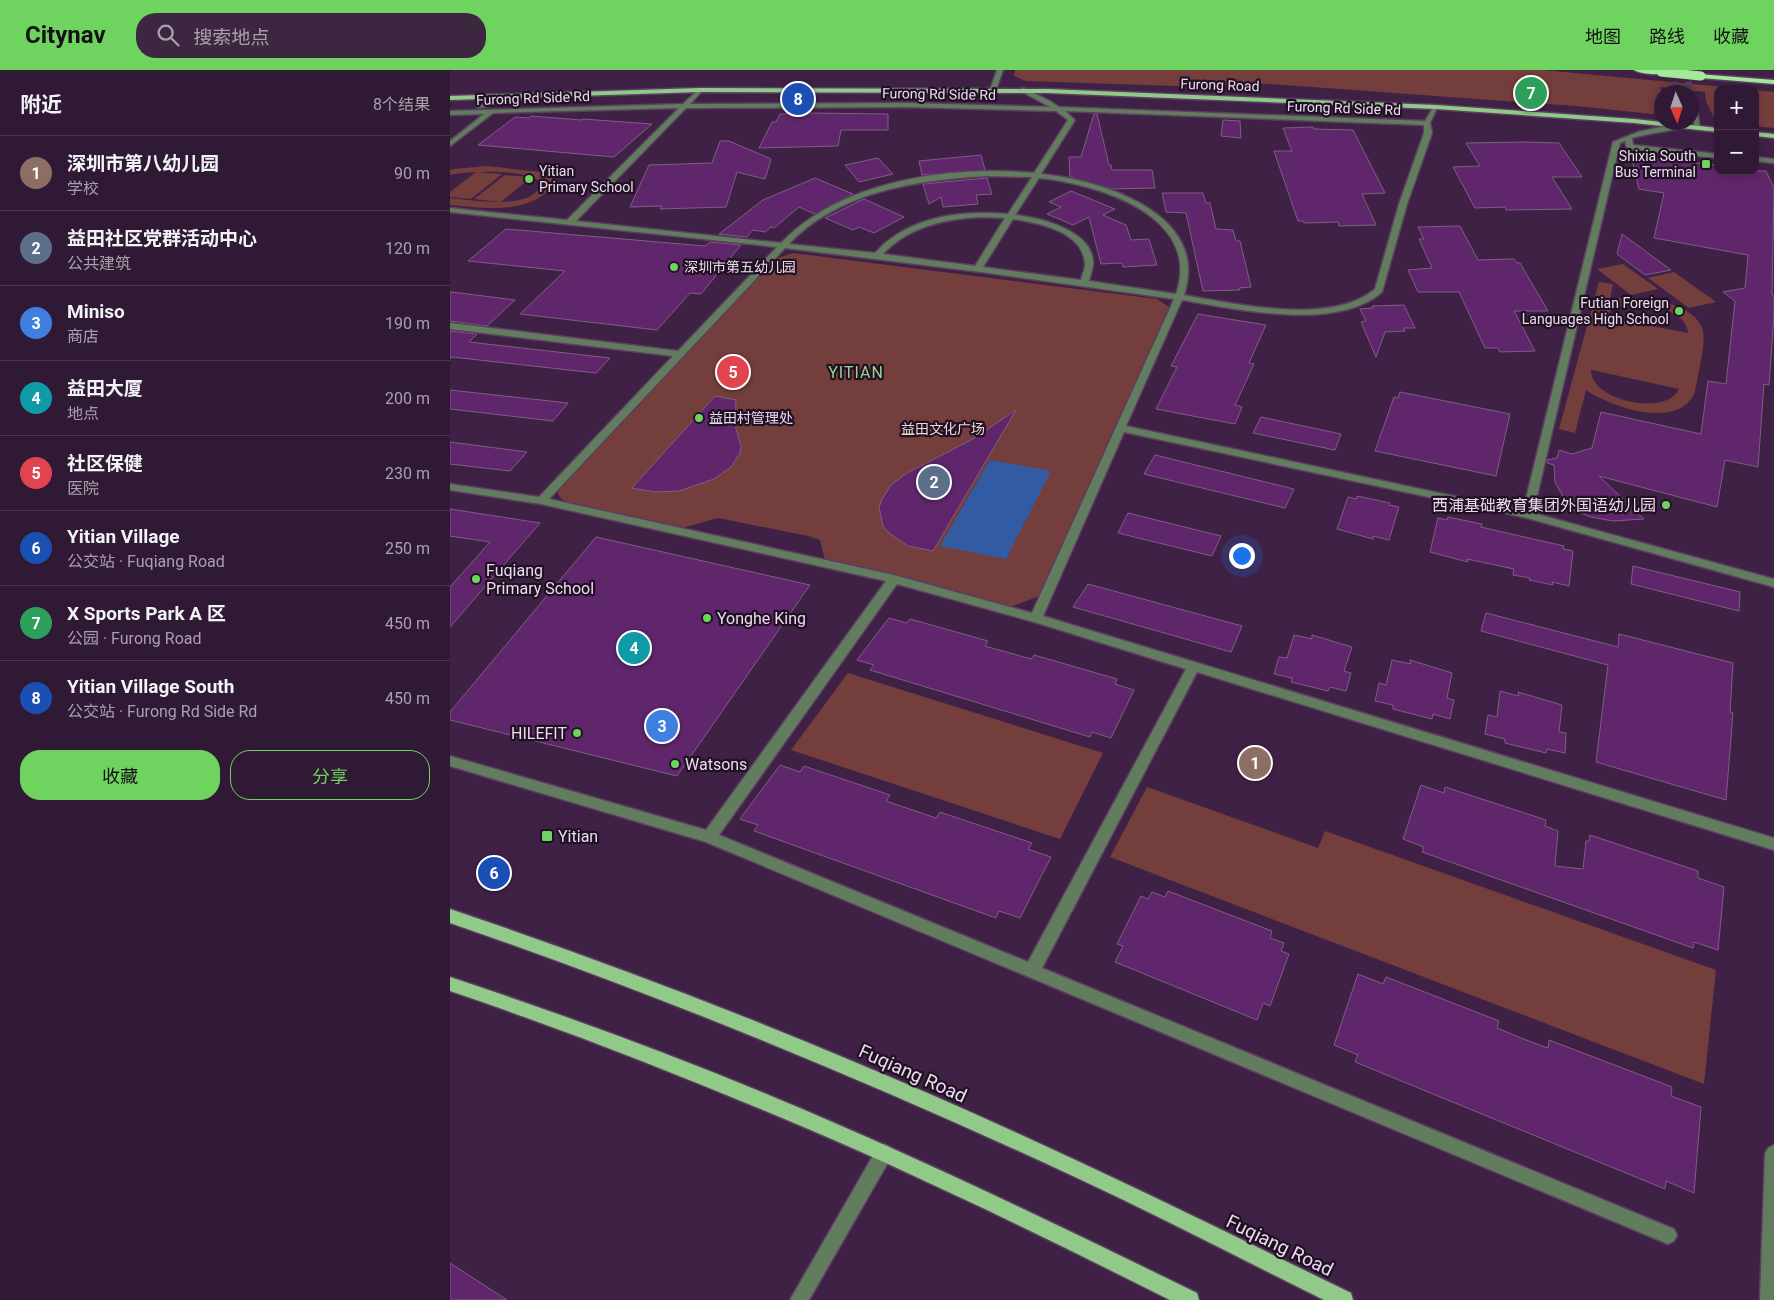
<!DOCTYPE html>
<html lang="zh">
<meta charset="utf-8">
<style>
:root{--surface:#301934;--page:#3c2640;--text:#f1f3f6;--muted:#a8a0ac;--line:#4b384f;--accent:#6fd360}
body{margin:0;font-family:Roboto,"Noto Sans SC",sans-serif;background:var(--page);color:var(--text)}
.controls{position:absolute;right:15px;top:15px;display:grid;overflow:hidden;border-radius:10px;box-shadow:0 2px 8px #0003}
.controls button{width:45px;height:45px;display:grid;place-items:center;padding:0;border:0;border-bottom:1px solid var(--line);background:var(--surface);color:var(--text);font:25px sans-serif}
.compass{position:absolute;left:1204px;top:15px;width:45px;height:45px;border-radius:50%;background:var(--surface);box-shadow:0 2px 8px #0003;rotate:177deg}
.you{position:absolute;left:791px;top:485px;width:18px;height:18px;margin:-12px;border:4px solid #fff;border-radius:50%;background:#1a73e8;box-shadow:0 0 0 8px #1a73e833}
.badge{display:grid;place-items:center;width:32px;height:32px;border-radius:50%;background:var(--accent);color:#fff;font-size:16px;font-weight:700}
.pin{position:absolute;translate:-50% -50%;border:2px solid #fff;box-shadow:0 1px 5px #0006}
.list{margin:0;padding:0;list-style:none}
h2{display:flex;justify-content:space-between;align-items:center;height:65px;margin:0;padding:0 20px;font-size:21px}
h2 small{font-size:16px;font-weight:400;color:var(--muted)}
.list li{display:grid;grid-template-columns:32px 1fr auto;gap:15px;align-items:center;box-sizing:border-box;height:75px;padding:0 20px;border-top:1px solid var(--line)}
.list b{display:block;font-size:19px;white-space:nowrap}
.list p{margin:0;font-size:16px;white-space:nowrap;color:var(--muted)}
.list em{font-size:16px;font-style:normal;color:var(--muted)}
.actions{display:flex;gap:10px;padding:15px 20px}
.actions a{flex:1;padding:11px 0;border:1px solid var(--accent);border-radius:20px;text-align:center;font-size:18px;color:var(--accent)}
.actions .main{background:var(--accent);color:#111}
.icon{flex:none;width:28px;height:28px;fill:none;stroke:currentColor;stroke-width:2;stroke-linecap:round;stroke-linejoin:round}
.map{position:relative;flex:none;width:1324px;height:1230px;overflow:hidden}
header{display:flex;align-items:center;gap:30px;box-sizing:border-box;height:70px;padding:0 25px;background:var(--accent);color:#111}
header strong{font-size:24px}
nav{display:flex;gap:28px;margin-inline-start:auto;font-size:18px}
.search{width:350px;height:45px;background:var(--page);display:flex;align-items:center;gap:12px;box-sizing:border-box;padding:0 18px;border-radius:20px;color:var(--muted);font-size:19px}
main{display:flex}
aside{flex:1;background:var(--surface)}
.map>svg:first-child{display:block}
.green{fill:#743e3d;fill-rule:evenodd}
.water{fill:#325ba4}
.building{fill:#60266b;stroke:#7f5d85}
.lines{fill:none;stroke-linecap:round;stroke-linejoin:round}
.minor-tunnel{stroke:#5a3d60;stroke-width:8;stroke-dasharray:8 4;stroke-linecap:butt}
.minor-casing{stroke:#5c3e61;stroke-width:3}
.major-casing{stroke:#5c3e61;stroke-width:3}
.highway-casing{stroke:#5c3e61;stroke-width:3}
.minor{fill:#617d5d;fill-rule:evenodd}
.major{fill:#91ca88;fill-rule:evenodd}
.highway{fill:#a4e899;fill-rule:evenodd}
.highway-bridge-casing{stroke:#5c3e61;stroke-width:10;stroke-linecap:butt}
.highway-bridge{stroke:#a4e899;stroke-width:9}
.poi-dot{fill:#6fd360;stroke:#1f1122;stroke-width:2}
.labels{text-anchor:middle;stroke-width:4.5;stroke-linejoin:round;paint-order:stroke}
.far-street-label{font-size:14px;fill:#edd9f0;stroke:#1f1122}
.far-poi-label{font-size:14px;fill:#edd9f0;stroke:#1f1122;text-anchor:start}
.far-park-label{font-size:14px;fill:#f4d7d6;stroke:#1f1122}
.far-quarter-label{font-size:16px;letter-spacing:1px;fill:#9cd093;stroke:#1f1122}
.poi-label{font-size:16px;fill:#edd9f0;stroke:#1f1122;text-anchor:start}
.near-street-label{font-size:19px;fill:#edd9f0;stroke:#1f1122}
</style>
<header>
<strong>Citynav</strong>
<div class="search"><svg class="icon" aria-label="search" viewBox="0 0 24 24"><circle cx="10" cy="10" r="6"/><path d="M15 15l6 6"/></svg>搜索地点</div>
<nav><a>地图</a><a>路线</a><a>收藏</a></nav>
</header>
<main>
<aside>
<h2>附近<small>8个结果</small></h2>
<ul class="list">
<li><span class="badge" style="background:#8d6e63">1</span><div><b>深圳市第八幼儿园</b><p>学校</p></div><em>90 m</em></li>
<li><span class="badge" style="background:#5c6f8a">2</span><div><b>益田社区党群活动中心</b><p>公共建筑</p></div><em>120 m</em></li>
<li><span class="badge" style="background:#3f7fe0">3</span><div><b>Miniso</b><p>商店</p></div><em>190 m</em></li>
<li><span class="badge" style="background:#0f9aa8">4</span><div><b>益田大厦</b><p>地点</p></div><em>200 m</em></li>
<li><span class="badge" style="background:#e0444e">5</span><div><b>社区保健</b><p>医院</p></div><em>230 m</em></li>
<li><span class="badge" style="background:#1a4fb4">6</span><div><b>Yitian Village</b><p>公交站 · Fuqiang Road</p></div><em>250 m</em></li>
<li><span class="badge" style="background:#2e9e5b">7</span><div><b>X Sports Park A 区</b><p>公园 · Furong Road</p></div><em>450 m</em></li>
<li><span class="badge" style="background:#1a4fb4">8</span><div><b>Yitian Village South</b><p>公交站 · Furong Rd Side Rd</p></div><em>450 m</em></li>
</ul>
<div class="actions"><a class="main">收藏</a><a>分享</a></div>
</aside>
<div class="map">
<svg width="1324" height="1230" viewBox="0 0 1324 1230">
<rect width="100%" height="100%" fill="#402146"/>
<g class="green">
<path d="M565 0H1093L1295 19H1268V47L1263 46 1256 31 1255 22 1210 17 1212 22 1211 40 1202 44 1126 36 806 13 755 17 576 11 564 6Z"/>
<path d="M1305 20 1324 22V58L1305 56Z"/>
<path d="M37 96 90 102 102 108V117C77 145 33 138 0 135V128C21 130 83 141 91 114 83 98 16 101 0 105V100L4 99Z"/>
<path d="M26 102 52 104 21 129 0 127V122Z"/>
<path d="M55 105 81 107 51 132 24 129Z"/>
<path d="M343 183 707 229 719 237 590 526 560 537 375 490 370 470 358 466 268 448 232 458 114 431 109 426 107 418 322 190Z"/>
<path d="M1173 194 1208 219 1181 225 1147 199Z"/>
<path d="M1224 202 1266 232 1239 238 1198 208Z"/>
<path d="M1149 212 1163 214 1160 229C1185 225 1245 230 1253 261 1256 273 1247 309 1245 322 1229 361 1161 337 1136 320L1125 363 1109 359ZM1186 234C1203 236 1237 241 1238 263L1155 247 1162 239ZM1141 300H1142L1229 319C1217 347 1140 331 1141 300Z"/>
<path d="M398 603 653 683 610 769 341 680Z"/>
<path d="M697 717 868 778 875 761 1266 900 1254 1014 660 787Z"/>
</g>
<path class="water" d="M540 390 601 401 556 489 490 476Z"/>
<g class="building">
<path d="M360 43 438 44V60H391L388 76 309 78 322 52H326L330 44Z"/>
<path d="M644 44H647L659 95H661L662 100H702L705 118 662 119 620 107 619 87H631Z"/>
<path d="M81 46 131 50 133 49 202 54 164 87 28 75 65 47 79 48Z"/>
<path d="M773 50 790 51 791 68 771 66Z"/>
<path d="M863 57 864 59 903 60 935 123 912 124 926 155 889 156 888 152 854 153 853 151H848L824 81H842L833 58Z"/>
<path d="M270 71H279L321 89 315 109 287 102 276 137 210 139 212 136 180 137 199 95 262 93Z"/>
<path d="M1074 72 1109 73 1132 107H1102L1122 139 1056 140 1055 137 1025 138 1003 97 1030 96 1016 73Z"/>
<path d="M531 85 535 100 472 105 469 91Z"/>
<path d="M1184 87 1268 95V101H1316L1324 118 1322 225 1324 226V244L1319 315 1314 314 1308 397 1275 390 1267 437 1149 406 1194 449 1163 451 1141 447 1120 439 1105 412 1104 395 1097 393V390L1107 388 1109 380 1122 384 1142 378 1151 342 1251 364 1258 311 1276 314 1285 231 1273 222 1295 218 1298 185 1204 168 1214 123 1189 119 1182 90H1185Z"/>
<path d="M428 88 443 104 409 112 395 95Z"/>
<path d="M365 108 403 124 365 144 349 137 324 158 321 157 315 162 303 160 297 167 269 164 313 130Z"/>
<path d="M537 108 542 124 526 125 528 134 493 137 491 127 479 134 473 114Z"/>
<path d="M621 121 665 139 653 145 676 155 681 170 699 169 707 195 673 197 672 193 651 194 639 147 623 155 597 144 611 137 599 132Z"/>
<path d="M712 123H753L756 133H760L766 159 783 160 786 171H790L801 217 789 218 790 220 753 221 736 143 716 142Z"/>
<path d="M414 129 454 147 424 163 409 157 403 160 375 148Z"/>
<path d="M1010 156 1028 190 1064 189 1067 193H1070L1098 241H1064L1085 281 1050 282 1048 278H1035L1009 222H968L958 200 982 198 969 169H974L968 157Z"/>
<path d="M56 159 255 176 260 172 291 175 251 224 240 223 207 260 70 244 115 201 18 191Z"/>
<path d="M1172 164 1221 200 1195 205 1167 184Z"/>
<path d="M0 222 10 223 65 230 37 256 0 251Z"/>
<path d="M954 235 965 258H954L955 261 935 262 926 287 911 252 916 251 910 239 923 238 922 236Z"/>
<path d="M748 244 816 255 799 293 804 294 785 335 792 337 785 354 706 339 727 297 721 296Z"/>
<path d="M0 261 27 264 19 272 160 288 146 303 2 287 0 289Z"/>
<path d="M0 320 118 333 103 351 0 339Z"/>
<path d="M950 322 1060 344 1046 406 925 381 944 327 948 328Z"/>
<path d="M265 326 286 330 285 355 291 376 290 383 281 397 264 409 229 421 205 422 182 418Z"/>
<path d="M566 340 483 481 458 476 439 463 433 456 429 438 432 429 441 415 457 403 523 369Z"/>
<path d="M811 347 891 364 885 380 803 363Z"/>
<path d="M0 372 77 382 60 401 0 394Z"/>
<path d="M705 385 844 419 835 438 694 404Z"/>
<path d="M907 426 940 433 939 435 949 437 939 470 923 466V469L887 459 898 427 906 429Z"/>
<path d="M0 439 90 453 0 557V517L40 472 0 466Z"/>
<path d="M678 443 771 466 762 486 668 463Z"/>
<path d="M998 447 1032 454 1031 457 1048 461 1114 476 1113 479 1123 481 1119 516 1102 512 1103 515 1079 510 1080 508 1063 505 1064 499 1017 489 1018 492 980 482 988 448 997 450Z"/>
<path d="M146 467 360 515 227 706 0 650V642Z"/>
<path d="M1183 496 1290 522 1289 541 1181 514Z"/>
<path d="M638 514 792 556 781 582 623 537Z"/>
<path d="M1036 543 1168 577 1169 564 1283 593 1280 642 1283 643 1276 730 1146 692 1158 595 1031 561Z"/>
<path d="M439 548 457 553 460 549 538 571 535 576 581 589 584 585 667 609 665 614 684 620 661 668 642 662 640 667 420 600 424 595 407 590Z"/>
<path d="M844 565 862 569V565L902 577 894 601 901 603 896 621 880 617 878 621 841 612 842 608 824 604 829 587 837 588Z"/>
<path d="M942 590 961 594 960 590 1002 603 997 628 1004 630 1000 649 983 644 982 649 943 639V635L925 631 929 613 936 615Z"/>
<path d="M1050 621 1069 626 1068 622 1112 635 1109 662 1116 663 1115 683 1097 679 1096 683 1055 673V669L1035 664 1038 645 1047 647Z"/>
<path d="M330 695 350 702 354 696 440 725 436 731 474 744 486 748 490 742 582 773 578 779 601 787 570 848 549 841 546 848 304 761 308 755 290 749Z"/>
<path d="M971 715 994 723 995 717 1096 750 1095 756 1108 761 1105 796 1133 799 1136 771H1139L1140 765 1248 801V808L1274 817 1268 880 1244 872 1243 878 972 782 974 777 953 769Z"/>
<path d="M718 821 822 861 820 868 834 873 831 881 839 884 820 936 813 933 807 950 665 892 673 876 667 874 691 826 698 829 702 822 715 827Z"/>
<path d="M908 904 933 914 936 907 1049 951 1047 958 1076 970 1098 978 1099 970 1222 1017 1221 1026 1251 1037 1244 1123 1216 1111 1215 1119 905 992 908 985 884 975Z"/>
<path d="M0 1193 57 1230H0Z"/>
</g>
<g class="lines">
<g class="minor-tunnel">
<path d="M1221 0 1225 22"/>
<path d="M1235 0 1240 22"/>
</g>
<g class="minor-casing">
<g id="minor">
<path d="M547 0H553L546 20 543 22 540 20Z"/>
<path d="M250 18 253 20 240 34 457 33 600 37 571 21V19L573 18 600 31 609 37 975 51 984 36H988L980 53 982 63 957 134 932 222C886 262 787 239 732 230L676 356 1073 441 1163 72 1188 62 1234 52 1233 58 1199 64 1182 68 1183 75 1268 84V88L1187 80 1177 78 1175 71 1170 73 1083 443 1324 509V517L1077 448 674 362 593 546 1324 768V780L747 602 592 898 1224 1159 1227 1165 1224 1171 1218 1174 256 772 0 696V686L256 760 436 511 91 434 0 420V414L89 427 223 286 0 259V253L228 281 327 177 0 142V138L117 150 229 38 43 43 0 76V71L34 44 0 45V41L233 34ZM457 37 606 41 618 50 584 103C502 95 391 110 331 173L126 151 236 38ZM615 41 974 55V63L949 134 925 219C882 256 785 234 734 225 761 144 652 110 591 104L625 50ZM537 106 582 107 558 144C511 140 458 146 425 183L339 174C389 121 468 110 537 106ZM589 108C647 114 753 145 726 224L639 211C640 206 642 201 643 196 646 161 591 148 565 145ZM534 147 555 148 525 196 433 184C459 156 497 148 534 147ZM563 149C588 153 634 161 635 195 635 199 632 205 631 210L533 197ZM335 178 531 202 724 229 582 543 444 505 99 429ZM447 514 584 552 736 599 578 892 269 765Z"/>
<path d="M85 23 87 24V26L29 38 26 36Z"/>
<path d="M1242 26 1245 28 1250 58 1247 60 1244 58Z"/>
<path d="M1305 87 1324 89V93L1305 91Z"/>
<path d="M434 1074 440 1077 443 1083 440 1089 359 1230H340L428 1077Z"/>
<path d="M1324 1075V1230H1310L1315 1084 1318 1078Z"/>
</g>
</g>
<g class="major-casing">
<g id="major">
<path d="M250 18 598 19 986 35 1184 49 1268 58V62L1184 53 986 39 598 23 250 22 0 30V26Z"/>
<path d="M1305 62 1324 64V68L1305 66Z"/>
<path d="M0 839C163 894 324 956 482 1025 624 1087 762 1155 901 1223L903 1230H874C791 1189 709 1146 625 1107 421 1012 213 926 0 853Z"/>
<path d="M0 907C108 943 216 982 321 1026 466 1086 606 1154 747 1223L749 1230H720C586 1163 452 1097 313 1040 210 997 106 957 0 921Z"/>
</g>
</g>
<g class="highway-casing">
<g id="highway">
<path d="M1184 0H1212L1215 2C1208 6 1191 4 1184 0Z"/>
<path d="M1248 4 1324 10V14L1251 8H1248Z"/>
</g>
</g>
<use href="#minor" class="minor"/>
<use href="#major" class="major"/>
<use href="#highway" class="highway"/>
<g class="highway-bridge-casing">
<path id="highway-bridge" d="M1211 2 1251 6"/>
</g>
<use href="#highway-bridge" class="highway-bridge"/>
</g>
<g class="poi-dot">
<rect x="1251" y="89" width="10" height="10" rx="2.5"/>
<circle cx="79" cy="109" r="5"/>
<circle cx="224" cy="197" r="5"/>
<circle cx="1229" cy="241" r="5"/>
<circle cx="249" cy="348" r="5"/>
<circle cx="1216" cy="435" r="5"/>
<circle cx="26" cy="509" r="5"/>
<circle cx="257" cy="548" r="5"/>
<circle cx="127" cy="663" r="5"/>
<circle cx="225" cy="694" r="5"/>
<rect x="91" y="760" width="12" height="12" rx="2.5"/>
</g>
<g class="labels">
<g class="far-street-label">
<text transform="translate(770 15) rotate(2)" y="5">Furong Road</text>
<text transform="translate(489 24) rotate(1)" y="5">Furong Rd Side Rd</text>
<text transform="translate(83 28) rotate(-2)" y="5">Furong Rd Side Rd</text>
<text transform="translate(894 38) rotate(2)" y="5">Furong Rd Side Rd</text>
</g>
<g class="far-poi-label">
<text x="1246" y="91" text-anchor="end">Shixia South<tspan x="1246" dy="16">Bus Terminal</tspan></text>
<text x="89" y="106">Yitian<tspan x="89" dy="16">Primary School</tspan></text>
<text x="234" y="202">深圳市第五幼儿园</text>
<text x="1219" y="238" text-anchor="end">Futian Foreign<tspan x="1219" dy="16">Languages High School</tspan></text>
<text x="259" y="353">益田村管理处</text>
</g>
<g class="far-park-label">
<text x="493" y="364">益田文化广场</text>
</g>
<g class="far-quarter-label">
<text x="406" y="308">YITIAN</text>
</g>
<g class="poi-label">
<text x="1206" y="441" text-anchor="end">西浦基础教育集团外国语幼儿园</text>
<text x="36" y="506">Fuqiang<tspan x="36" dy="18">Primary School</tspan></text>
<text x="267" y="554">Yonghe King</text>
<text x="117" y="669" text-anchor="end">HILEFIT</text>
<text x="235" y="700">Watsons</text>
<text x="108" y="772">Yitian</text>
</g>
<g class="near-street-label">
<text transform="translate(463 1003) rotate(24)" y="7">Fuqiang Road</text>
<text transform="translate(830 1175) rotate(26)" y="7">Fuqiang Road</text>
</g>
</g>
</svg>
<div class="controls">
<button>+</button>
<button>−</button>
</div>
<svg class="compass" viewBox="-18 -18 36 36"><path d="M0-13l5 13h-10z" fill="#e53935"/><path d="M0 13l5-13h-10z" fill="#a8a0ac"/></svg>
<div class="you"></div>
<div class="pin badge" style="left:805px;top:693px;background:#8d6e63">1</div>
<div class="pin badge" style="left:484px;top:412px;background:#5c6f8a">2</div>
<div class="pin badge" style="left:212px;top:656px;background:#3f7fe0">3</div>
<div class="pin badge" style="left:184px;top:578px;background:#0f9aa8">4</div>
<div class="pin badge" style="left:283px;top:302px;background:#e0444e">5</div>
<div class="pin badge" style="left:44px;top:803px;background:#1a4fb4">6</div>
<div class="pin badge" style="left:1081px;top:23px;background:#2e9e5b">7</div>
<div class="pin badge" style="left:348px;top:29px;background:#1a4fb4">8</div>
</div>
</main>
